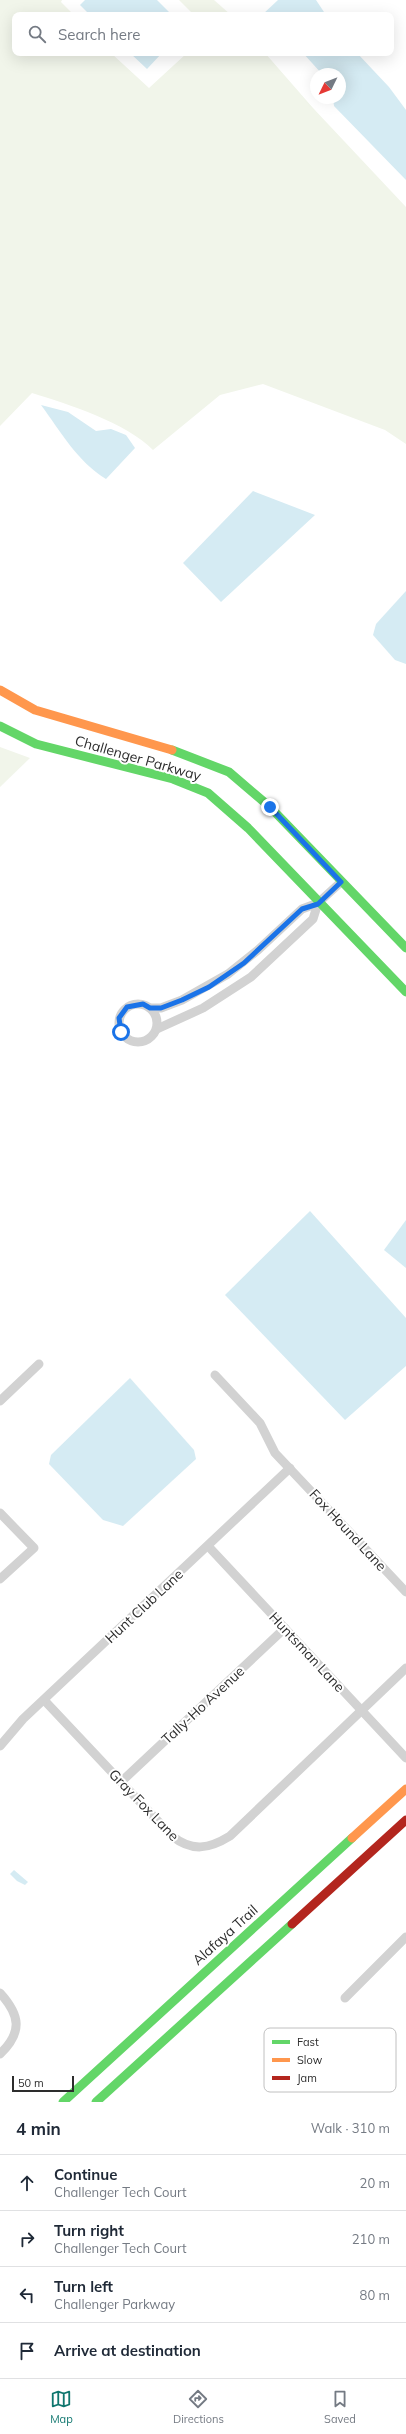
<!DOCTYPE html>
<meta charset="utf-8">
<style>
:root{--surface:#fff;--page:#f6f6f7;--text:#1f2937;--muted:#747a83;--line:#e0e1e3;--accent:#0f766e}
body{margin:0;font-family:Mulish,sans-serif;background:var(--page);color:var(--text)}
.compass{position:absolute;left:310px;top:68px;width:36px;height:36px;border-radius:50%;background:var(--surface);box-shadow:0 4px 16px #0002;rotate:227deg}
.scale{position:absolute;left:12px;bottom:10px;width:62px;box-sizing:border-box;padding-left:4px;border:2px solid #2d2d2d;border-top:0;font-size:11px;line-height:14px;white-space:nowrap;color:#2d2d2d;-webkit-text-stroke:3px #fff;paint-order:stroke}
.stop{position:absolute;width:12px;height:12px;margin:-9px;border:3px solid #1a73e8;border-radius:50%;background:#fff}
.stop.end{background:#1a73e8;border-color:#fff;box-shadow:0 1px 4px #0008}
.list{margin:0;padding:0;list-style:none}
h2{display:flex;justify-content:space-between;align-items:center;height:52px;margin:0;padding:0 16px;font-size:17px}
h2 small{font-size:13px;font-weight:400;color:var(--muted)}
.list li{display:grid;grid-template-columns:26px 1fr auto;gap:12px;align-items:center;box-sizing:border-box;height:56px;padding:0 16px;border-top:1px solid var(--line)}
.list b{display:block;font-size:15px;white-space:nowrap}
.list p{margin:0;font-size:13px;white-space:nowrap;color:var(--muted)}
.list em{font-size:13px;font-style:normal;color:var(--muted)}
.icon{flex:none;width:22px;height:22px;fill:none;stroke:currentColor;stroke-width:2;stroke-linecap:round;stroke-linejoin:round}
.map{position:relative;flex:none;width:406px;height:2102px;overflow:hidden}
.search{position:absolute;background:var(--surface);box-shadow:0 4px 16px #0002;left:12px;right:12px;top:12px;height:44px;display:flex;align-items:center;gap:10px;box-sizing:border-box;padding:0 14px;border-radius:8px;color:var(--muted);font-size:15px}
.sheet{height:276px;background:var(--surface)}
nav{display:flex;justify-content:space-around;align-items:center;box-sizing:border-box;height:56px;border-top:1px solid var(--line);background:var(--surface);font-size:11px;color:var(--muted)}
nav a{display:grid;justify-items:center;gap:2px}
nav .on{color:var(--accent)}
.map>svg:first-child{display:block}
.green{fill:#f1f5ea}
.water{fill:#d5ebf3}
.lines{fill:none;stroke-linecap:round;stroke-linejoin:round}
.street{stroke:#d2d2d2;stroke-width:9}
.fast{stroke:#63d668;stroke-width:9}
.slow{stroke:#ff974d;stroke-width:9}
.jam{stroke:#b3261e;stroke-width:9}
.route{stroke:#1a73e8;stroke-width:5}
.labels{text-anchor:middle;stroke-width:4;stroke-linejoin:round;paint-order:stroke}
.street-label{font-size:14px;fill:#2d2d2d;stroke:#fff}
.key{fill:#fff;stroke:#c0c0c0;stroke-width:1}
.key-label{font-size:11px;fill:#2d2d2d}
</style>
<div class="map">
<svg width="406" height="2102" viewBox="0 0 406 2102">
<rect width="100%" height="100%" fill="#fff"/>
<g class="green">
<path d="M0 0H62L61 2 74 15H15V53H111L149 88 187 53H265L313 108 406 207V444L385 430 263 384 220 395 153 450C127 423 68 404 32 393L0 426Z"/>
<path d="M179 0H214L231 15H194Z"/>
<path d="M0 747 30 758 0 787Z"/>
</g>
<g class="water">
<path d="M85 0H157L172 15H90L80 5Z"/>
<path d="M278 0H316L326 15H262Z"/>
<path d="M130 53H162L147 69Z"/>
<path d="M303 53H357L389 87 406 110V180L334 106 333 98H340V74H322Z"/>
<path d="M41 405 68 412 96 431 111 429 126 435 135 448 106 479C77 461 61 432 41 405Z"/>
<path d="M253 491 315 515 221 602 183 563Z"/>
<path d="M406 591V664L395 660 373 635 376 624Z"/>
<path d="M310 1211 406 1318V1366L345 1420 225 1295Z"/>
<path d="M406 1220V1268L384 1250Z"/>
<path d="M130 1378 194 1450 196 1459 123 1526 103 1520 49 1464 51 1455Z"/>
<path d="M14 1870 28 1882 25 1885 17 1881 10 1874Z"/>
</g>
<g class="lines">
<g class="street">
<circle cx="138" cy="1023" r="19"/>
<path d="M150 1008H161L182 1000 228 974 258 950 302 909 318 903 341 882"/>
<path d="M157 1029 203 1008 251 977 313 919 318 903"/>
<path d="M215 1375 260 1423 275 1453 406 1592"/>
<path d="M0 1401 39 1364"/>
<path d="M0 1513 34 1548 0 1579"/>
<path d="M208 1546 406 1758"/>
<path d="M44 1700 172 1836C192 1852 209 1849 230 1836L406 1668"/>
<path d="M0 1746 23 1719 290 1468"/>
<path d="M122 1781 285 1628"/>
<path d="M0 1993C20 2015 23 2032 0 2054"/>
<path d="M345 1998 406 1937"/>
</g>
<g class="fast">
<path d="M0 726 36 744 173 779 208 793 248 828 406 992"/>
<path d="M172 750 229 772 270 807 406 948"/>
<path d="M63 2102 352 1838"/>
<path d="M96 2102 292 1924"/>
</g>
<g class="slow">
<path d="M0 690 35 710 172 750"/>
<path d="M352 1838 406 1789"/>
</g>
<path class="jam" d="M292 1924 406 1820"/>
</g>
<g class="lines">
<path class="route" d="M121 1032 119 1018 127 1007 143 1004 150 1008H161L182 1000 209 987 244 963 302 909 318 904 341 882 270 807"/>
</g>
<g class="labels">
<g class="street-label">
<text transform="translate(138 758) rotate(16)" y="5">Challenger Parkway</text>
<text transform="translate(348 1530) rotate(47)" y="5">Fox Hound Lane</text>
<text transform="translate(144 1606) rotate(-43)" y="5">Hunt Club Lane</text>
<text transform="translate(307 1652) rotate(47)" y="5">Huntsman Lane</text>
<text transform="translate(203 1705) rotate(-43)" y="5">Tally-Ho Avenue</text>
<text transform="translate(144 1805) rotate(46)" y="5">Gray Fox Lane</text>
<text transform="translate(225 1935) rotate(-42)" y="5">Alafaya Trail</text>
</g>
</g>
<rect x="264" y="2028" width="132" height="64" rx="6" class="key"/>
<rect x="272" y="2040" width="18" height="4" fill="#63d668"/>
<rect x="272" y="2058" width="18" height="4" fill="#ff974d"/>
<rect x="272" y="2076" width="18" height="4" fill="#b3261e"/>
<g class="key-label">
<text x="297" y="2046">Fast</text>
<text x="297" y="2064">Slow</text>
<text x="297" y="2082">Jam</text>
</g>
</svg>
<svg class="compass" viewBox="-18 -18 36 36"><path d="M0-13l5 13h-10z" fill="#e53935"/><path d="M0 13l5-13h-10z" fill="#747a83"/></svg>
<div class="scale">50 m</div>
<div class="stop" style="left:121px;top:1032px"></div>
<div class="stop end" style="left:270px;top:807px"></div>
<div class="search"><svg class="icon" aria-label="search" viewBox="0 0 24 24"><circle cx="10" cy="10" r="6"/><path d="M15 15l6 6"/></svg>Search here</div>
</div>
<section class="sheet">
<h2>4 min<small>Walk · 310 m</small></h2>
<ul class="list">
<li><svg class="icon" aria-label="ahead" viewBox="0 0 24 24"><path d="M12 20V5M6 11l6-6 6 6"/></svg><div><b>Continue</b><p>Challenger Tech Court</p></div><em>20 m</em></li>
<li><svg class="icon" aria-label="right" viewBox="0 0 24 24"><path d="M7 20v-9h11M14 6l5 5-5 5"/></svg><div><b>Turn right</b><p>Challenger Tech Court</p></div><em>210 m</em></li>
<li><svg class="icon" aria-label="left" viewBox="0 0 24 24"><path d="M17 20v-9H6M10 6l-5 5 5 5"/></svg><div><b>Turn left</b><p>Challenger Parkway</p></div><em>80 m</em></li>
<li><svg class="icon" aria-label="arrive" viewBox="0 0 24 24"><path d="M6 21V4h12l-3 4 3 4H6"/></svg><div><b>Arrive at destination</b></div></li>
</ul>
</section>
<nav>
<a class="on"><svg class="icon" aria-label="map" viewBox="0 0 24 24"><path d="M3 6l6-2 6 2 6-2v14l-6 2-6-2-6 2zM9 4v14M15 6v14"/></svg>Map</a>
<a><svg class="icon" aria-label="directions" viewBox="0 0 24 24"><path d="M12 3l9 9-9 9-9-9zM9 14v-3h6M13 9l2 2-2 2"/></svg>Directions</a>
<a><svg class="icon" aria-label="saved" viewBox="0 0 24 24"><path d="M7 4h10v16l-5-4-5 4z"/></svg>Saved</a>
</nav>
